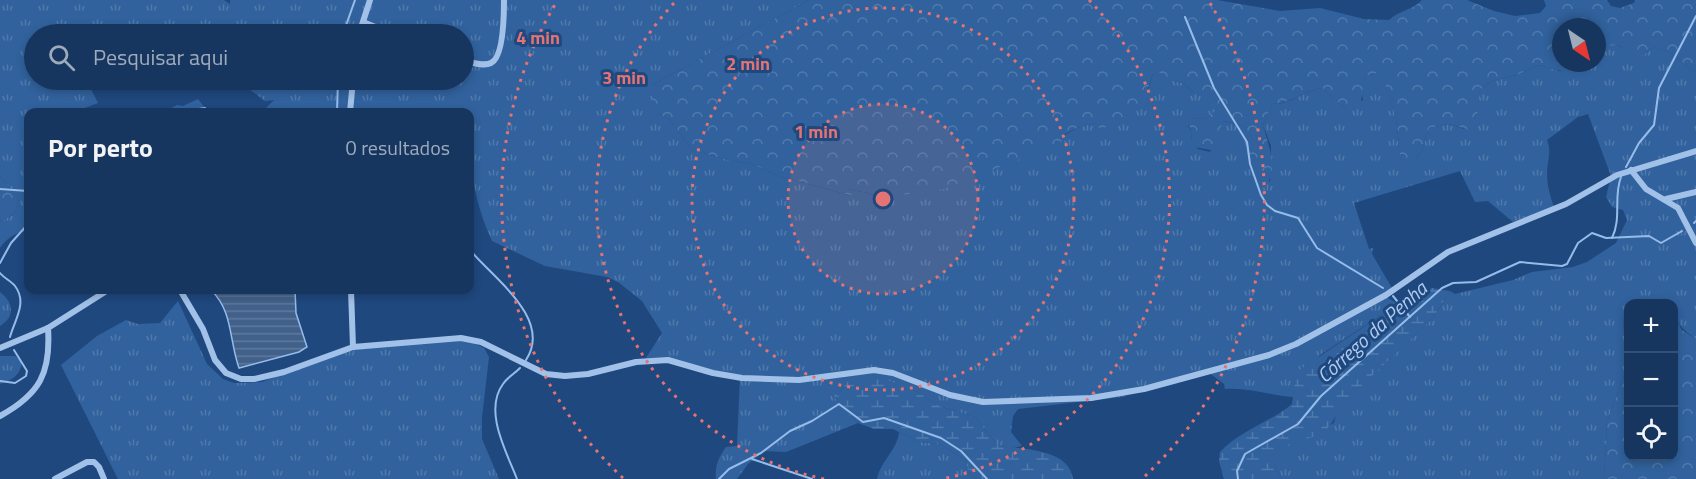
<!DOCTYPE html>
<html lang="pt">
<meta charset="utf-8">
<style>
:root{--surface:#17365f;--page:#203e65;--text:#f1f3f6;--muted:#9eabbd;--line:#365074}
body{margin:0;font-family:"Titillium Web",sans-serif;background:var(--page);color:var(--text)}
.controls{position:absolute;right:18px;bottom:18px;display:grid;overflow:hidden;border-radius:12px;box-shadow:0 3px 9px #0003}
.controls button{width:54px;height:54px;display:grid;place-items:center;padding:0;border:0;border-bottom:2px solid var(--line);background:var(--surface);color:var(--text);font:30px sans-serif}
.compass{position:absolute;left:1552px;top:18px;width:54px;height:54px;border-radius:50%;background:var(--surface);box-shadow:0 3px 9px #0003;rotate:145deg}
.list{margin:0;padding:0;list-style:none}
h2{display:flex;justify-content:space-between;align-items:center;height:78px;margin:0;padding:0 24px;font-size:26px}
h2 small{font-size:20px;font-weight:400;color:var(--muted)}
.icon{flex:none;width:33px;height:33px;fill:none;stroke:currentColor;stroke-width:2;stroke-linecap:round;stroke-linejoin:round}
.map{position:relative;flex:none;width:1696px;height:479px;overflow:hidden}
.search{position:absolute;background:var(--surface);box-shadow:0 3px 9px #0003;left:24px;top:24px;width:450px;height:66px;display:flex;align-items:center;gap:15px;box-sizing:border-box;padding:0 21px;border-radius:33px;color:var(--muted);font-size:22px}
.panel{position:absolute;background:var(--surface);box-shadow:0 3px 9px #0003;left:24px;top:108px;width:450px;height:186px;border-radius:12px}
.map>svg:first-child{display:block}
.grass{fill:url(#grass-tufts)}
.forest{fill:url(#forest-crowns)}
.wetland{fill:url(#wetland-marsh)}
.water{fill:url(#water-rules);stroke:#96bcea;stroke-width:1.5}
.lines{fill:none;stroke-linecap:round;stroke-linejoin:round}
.stream{stroke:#96bcea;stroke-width:2}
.minor{stroke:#a2c1e8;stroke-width:6}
.ring{fill:none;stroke:#e47373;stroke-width:3;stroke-dasharray:3 6}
.labels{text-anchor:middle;stroke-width:6;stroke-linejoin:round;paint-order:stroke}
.water-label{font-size:20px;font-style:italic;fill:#aecbf0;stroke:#1f487f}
.centre{fill:#e47373;stroke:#1f487f;stroke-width:3}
.ring-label{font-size:18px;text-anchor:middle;font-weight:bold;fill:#e47373;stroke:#1f487f;stroke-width:6;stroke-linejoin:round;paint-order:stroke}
</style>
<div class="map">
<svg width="1696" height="479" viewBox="0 0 1696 479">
<defs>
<pattern id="grass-tufts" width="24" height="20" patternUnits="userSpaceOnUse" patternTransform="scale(1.5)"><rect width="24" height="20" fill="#31629d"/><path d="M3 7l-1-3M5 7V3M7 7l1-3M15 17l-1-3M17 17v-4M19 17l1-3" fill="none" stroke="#507aac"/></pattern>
<pattern id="forest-crowns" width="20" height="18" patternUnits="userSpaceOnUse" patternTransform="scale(1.5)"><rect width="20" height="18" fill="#31629d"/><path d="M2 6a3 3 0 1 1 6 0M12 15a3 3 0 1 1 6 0" fill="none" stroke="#507aac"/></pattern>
<pattern id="wetland-marsh" width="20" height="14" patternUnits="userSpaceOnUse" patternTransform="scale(1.5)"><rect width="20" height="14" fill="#31629d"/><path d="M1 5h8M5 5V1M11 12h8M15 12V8" fill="none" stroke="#507aac"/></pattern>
<pattern id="water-rules" width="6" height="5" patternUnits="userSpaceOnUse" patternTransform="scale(1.5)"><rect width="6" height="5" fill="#42618a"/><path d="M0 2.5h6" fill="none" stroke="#5e799c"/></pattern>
</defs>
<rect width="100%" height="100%" fill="#1f487f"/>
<g class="grass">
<path d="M0 0H224L230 4V0H809L652 85 658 113 670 120 692 150 724 159 752 164 779 176 852 196 847 189 887 197 1061 142 1060 138 1077 128 1095 123 1098 125 1146 96 1153 74 1158 71 1174 81 1183 83 1193 92 1215 99 1219 109 1205 119 1192 118 1188 126 1192 132 1191 140 1198 149 1210 152 1223 121 1244 126 1248 135V155L1270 182 1271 146 1263 125 1272 104C1291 105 1303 91 1322 88L1347 110 1363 100 1361 88 1366 76 1378 73 1383 77 1396 118 1399 146 1407 161H1414L1422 151 1429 128 1449 124 1464 129 1475 118 1480 90 1491 81 1517 75 1538 65 1560 71 1575 63H1597V49L1613 44 1643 55 1654 47 1669 52 1696 73V339C1682 329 1674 322 1674 304H1628V311L1623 316 1625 352 1628 364 1607 422 1604 479H1281L1274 463 1273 453C1290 440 1314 433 1334 423L1337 408 1433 318 1450 291 1455 294 1513 280 1532 272 1573 267 1587 262 1616 243 1627 220 1623 210 1612 207 1606 197 1611 176 1588 114 1578 117 1547 140C1552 152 1547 161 1547 173 1547 185 1550 196 1554 207L1513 222 1488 201 1475 202 1460 171 1354 203 1369 249 1373 248 1372 254 1392 288 1388 298 1398 304 1320 355 1295 382 1293 397C1269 395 1248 387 1225 389L1224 384 1208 372 1122 397 1018 409 1013 416 1011 432 1022 446 1013 448 997 445 975 417 939 406 916 391 885 380 848 381 835 398 858 423 786 452 764 451 748 464 737 479H716C715 466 718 458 726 447L737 446 740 377 666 358 644 361 662 333 642 301 618 282 607 277 545 266 492 241C471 194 470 163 470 112H262L274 100 265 101 237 80H464V34H34V80H103L90 87 98 103 74 112H28V231C19 230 5 239 0 248V222L15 213 19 199 0 176Z"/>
<path d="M198 99 208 112H164L177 105 183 106Z"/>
<path d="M0 292C13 302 16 316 0 326Z"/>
<path d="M178 301 207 364 223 379 234 383 262 382 314 361 368 346 467 340 484 348 489 357 482 417V439L499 479H118L61 365 97 336 126 320 138 324 160 323Z"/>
<path d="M0 356H15L22 362C20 376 12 380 0 384Z"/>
<path d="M899 432 919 442 940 444 965 460 970 474 976 479H877C881 460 897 451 899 432Z"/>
</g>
<g class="forest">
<path d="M809 0H1217L1280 11 1320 8 1364 19 1389 20C1400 10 1413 10 1422 0H1467L1494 11 1515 16 1540 13 1546 6 1544 0H1607L1611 6 1620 8 1634 3 1635 0H1696V73L1669 52 1654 47 1643 55 1632 56C1620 42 1614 44 1597 49V27H1561V63H1575C1563 76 1553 68 1538 65L1517 75 1491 81 1480 90 1478 111 1469 130 1449 124 1429 128 1422 151 1414 161H1407L1400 154 1396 118 1383 78 1378 73 1366 76C1361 88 1364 98 1358 109L1347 110 1322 88C1303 91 1291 104 1272 104L1263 125C1268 145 1280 170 1264 188L1257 185C1253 176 1249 166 1248 156 1247 145 1249 136 1244 126L1224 121 1220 129 1227 141 1216 151 1194 147 1191 140 1192 132 1187 122 1192 118 1205 119 1218 109 1215 99 1197 95 1183 83 1174 81 1158 72 1153 74 1147 91V102L1115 124 1100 129 1095 123 1077 128 1063 135 1061 143 944 189 887 197 848 189 853 196 779 176 752 164 724 159 692 150 670 120 658 113 652 104V85Z"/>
<path d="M0 176 19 199 15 213 0 222Z"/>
<path d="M1628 311V360L1625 352 1623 316Z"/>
<path d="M1674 316 1682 330 1696 339V479H1604L1607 422 1628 364V456H1674Z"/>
</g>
<g class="wetland">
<path d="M1432 288 1450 291 1433 318 1338 408C1328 446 1299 433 1274 453V463L1281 479H1224L1219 461 1220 452C1241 430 1269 423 1292 404L1296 372 1398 304Z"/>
<path d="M854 379H885L916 391 939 406 975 417 997 445C1019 450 1069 447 1073 479H976L970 474 965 460 940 444 919 442 893 429H874L858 423 835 398 848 381Z"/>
</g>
<path class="water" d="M211 290H295L296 313 307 347 299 352 239 368C229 340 233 311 211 290Z"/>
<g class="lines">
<g class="stream">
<path d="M1185 17 1214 88 1247 142 1250 164 1261 195 1267 205 1275 211 1298 218 1317 248 1383 288"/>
<path d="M343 34 355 0"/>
<path d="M181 112 205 108"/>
<path d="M309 112H313"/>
<path d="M337 112 338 80"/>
<path d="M1626 167 1639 143 1654 125 1659 88 1696 16"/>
<path d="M0 189 28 191"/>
<path d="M1694 223 1696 221"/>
<path d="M1612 238C1622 218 1613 197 1621 177"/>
<path d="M470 250C493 278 553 319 526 360"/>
<path d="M0 263 11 243 28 224"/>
<path d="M0 273C4 278 11 281 15 286 28 303 14 321 10 337"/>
<path d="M1393 296 1410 317"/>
<path d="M0 381 15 383 26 376 27 371 14 350"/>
<path d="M752 459 812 479"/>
<path d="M517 479C507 453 483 411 503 384 507 378 514 374 520 368"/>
<path d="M719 479 729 469 761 453 790 431 812 421 839 404 863 422 884 418 941 438 961 451 987 479"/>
<path d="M1238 479 1237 471 1245 454 1298 424 1321 396 1442 288 1453 283 1476 282 1520 262 1562 266 1567 264 1578 243 1592 233 1606 238 1649 236 1661 243 1682 231"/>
</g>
<g class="minor">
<path d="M363 22 393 34"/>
<path d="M359 34 370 0"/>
<path d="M464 60C472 62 483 67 491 63 504 57 504 13 504 0"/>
<path d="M350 112 353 80"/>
<path d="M1631 170 1646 189 1678 208 1696 243"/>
<path d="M1666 199 1696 192"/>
<path d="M180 290 203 329 215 360 226 373 241 379H254L284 372 353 347 461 338 481 342 546 374 565 376 588 374 636 362 668 360 713 373 742 378 799 380 874 370 893 373 950 395 983 402 1091 398 1144 389 1269 355 1296 344 1386 295 1448 252 1566 204 1617 175 1696 151"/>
<path d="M351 290 353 347"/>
<path d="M0 348 48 328 108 290"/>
<path d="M0 416C40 394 51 373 48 328"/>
<path d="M55 479 87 462H94L99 467 104 479"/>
</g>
</g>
<circle cx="883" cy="199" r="95" fill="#e47373" fill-opacity=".12"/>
<g class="ring">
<circle cx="883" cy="199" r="95"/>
<circle cx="883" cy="199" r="191"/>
<path d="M824 479A286 286 0 0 1 677 0M1089 0A286 286 0 0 1 942 479"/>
<path d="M623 478A381 381 0 0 1 556 3M1210 3A381 381 0 0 1 1143 478"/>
</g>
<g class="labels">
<g class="water-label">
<text transform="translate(1372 332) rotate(-42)" y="7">Córrego da Penha</text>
</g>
</g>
<circle cx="883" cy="199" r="9" class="centre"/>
<g class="ring-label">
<text x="538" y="44">4 min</text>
<text x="748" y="70">2 min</text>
<text x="624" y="84">3 min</text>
<text x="816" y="138">1 min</text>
</g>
</svg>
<div class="controls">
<button>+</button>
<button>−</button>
<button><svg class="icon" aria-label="locate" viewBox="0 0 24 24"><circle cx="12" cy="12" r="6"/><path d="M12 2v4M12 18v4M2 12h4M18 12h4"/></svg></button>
</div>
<svg class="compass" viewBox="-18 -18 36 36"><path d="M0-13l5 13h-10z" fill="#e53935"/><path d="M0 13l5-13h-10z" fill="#9eabbd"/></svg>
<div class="search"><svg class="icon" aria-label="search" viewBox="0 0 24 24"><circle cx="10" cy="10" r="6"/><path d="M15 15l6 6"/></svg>Pesquisar aqui</div>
<section class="panel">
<h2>Por perto<small>0 resultados</small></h2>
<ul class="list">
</ul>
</section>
</div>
